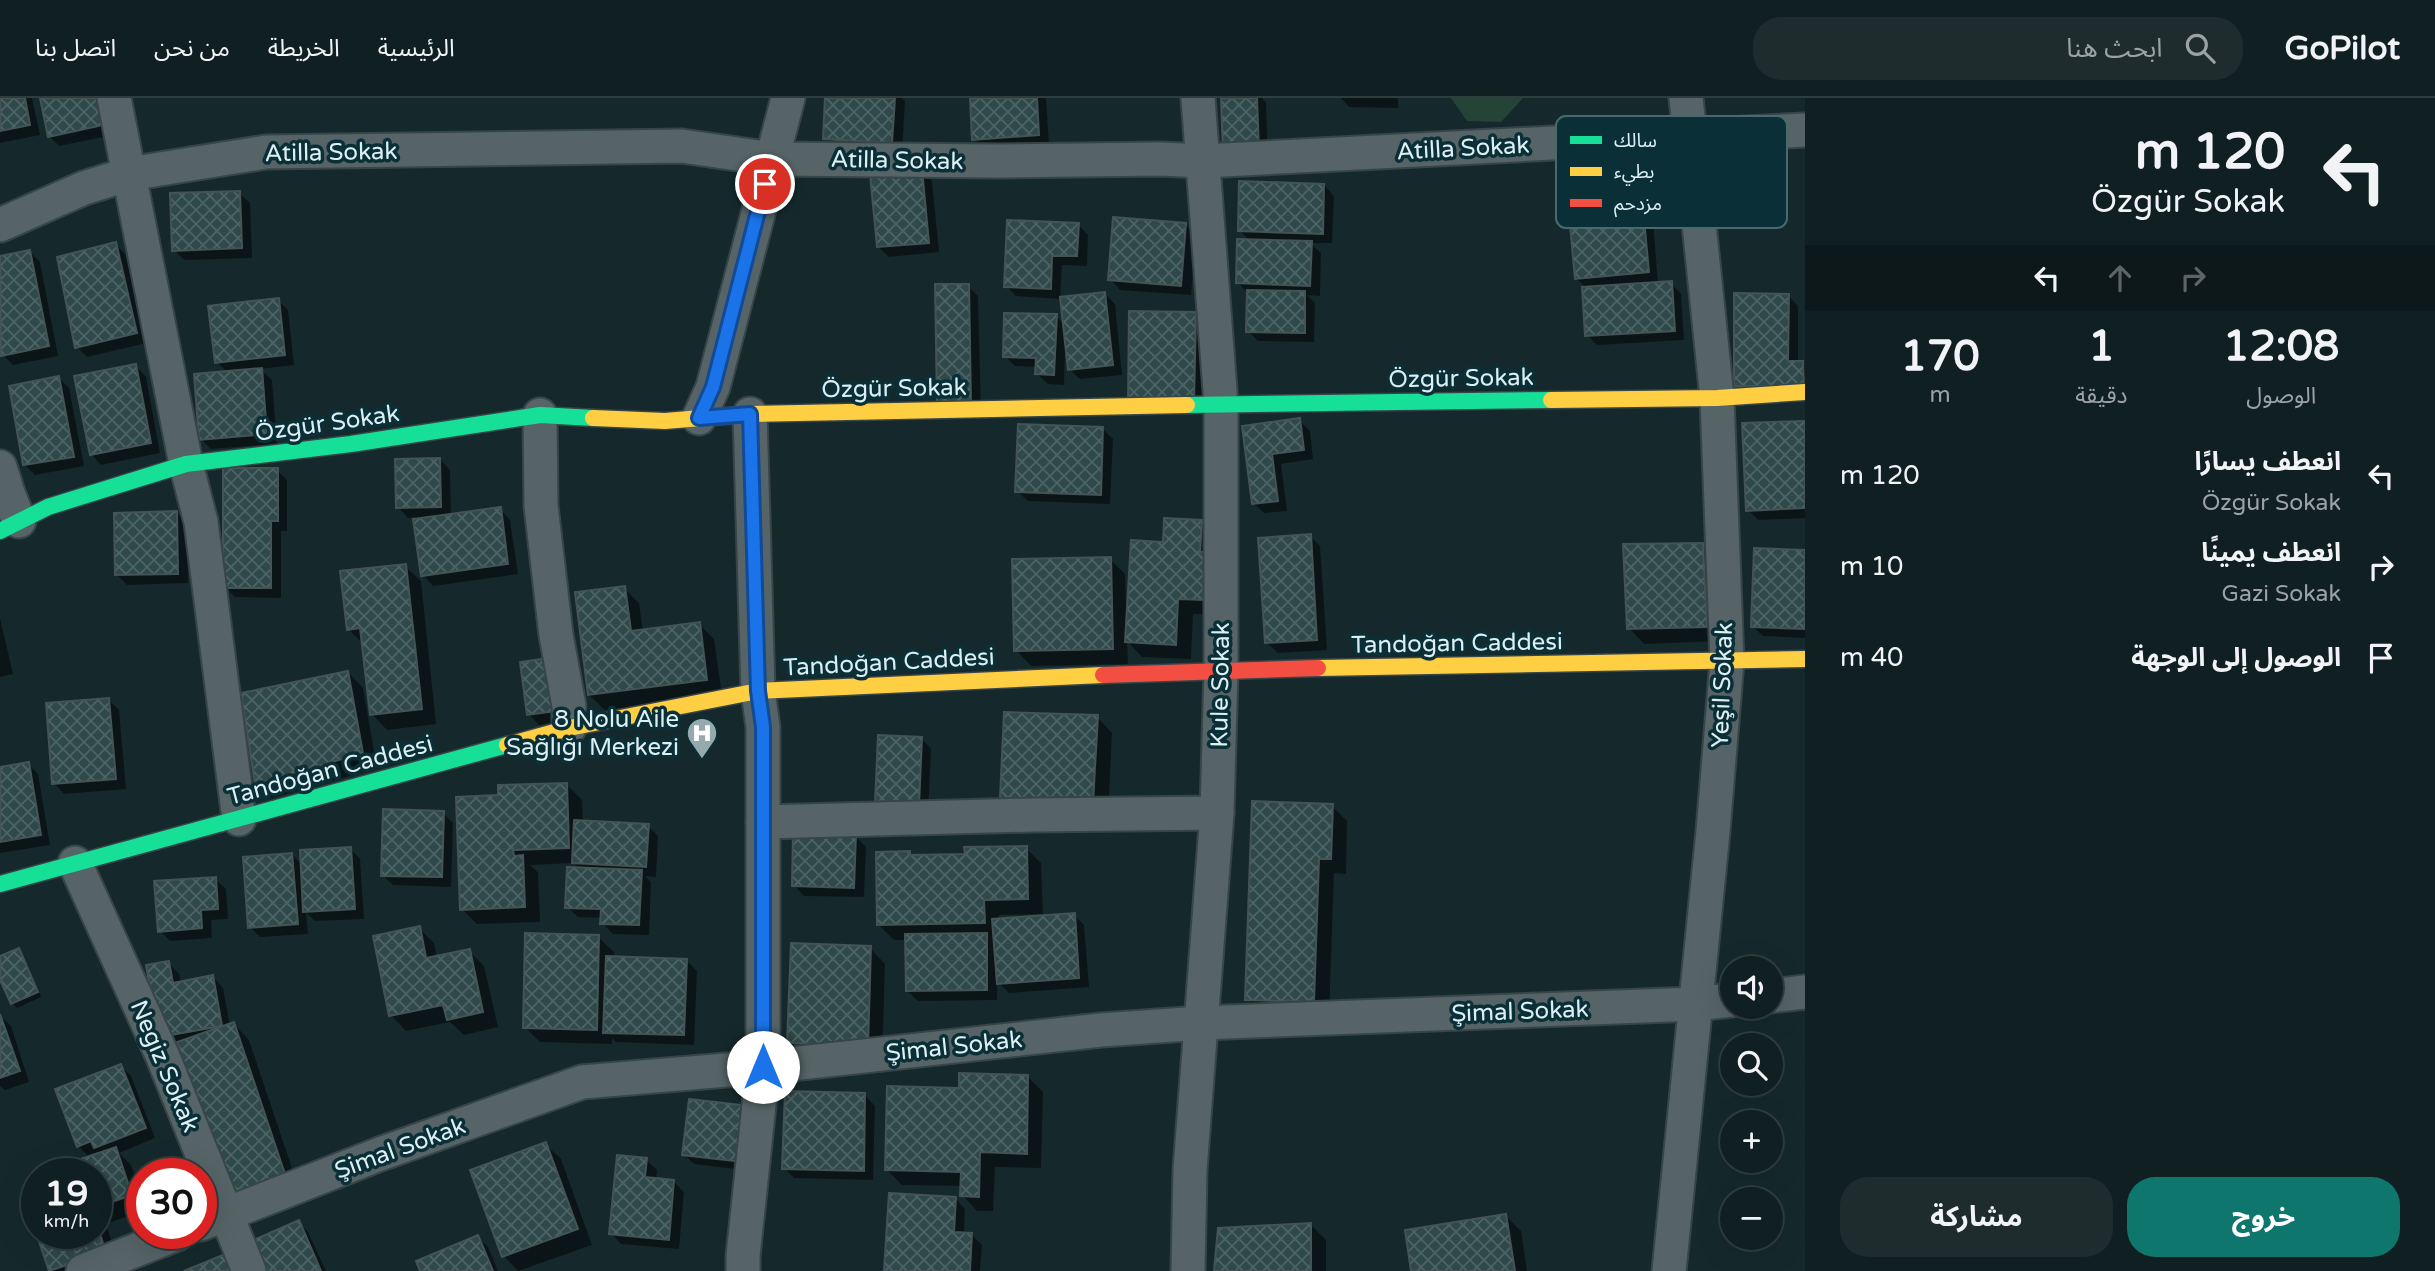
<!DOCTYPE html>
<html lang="ar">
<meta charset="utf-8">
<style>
:root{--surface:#101f21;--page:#1e2c2e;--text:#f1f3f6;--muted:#9ca2a5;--line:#303d3f;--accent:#0f766e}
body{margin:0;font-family:"Varela Round","Noto Sans Arabic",sans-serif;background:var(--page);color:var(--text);direction:rtl;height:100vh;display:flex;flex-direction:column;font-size:26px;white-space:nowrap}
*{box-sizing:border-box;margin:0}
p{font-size:23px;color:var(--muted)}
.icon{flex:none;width:38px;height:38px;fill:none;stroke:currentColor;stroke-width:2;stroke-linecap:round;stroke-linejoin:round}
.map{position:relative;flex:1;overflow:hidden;direction:ltr}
.side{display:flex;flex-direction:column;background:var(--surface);width:630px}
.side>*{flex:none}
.banner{background:#101f21;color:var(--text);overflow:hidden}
.buttons{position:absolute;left:1720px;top:858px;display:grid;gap:14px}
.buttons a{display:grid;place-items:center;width:63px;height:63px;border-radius:50%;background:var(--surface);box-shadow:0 7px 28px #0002,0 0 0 2px var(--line);font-size:35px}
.speed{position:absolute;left:21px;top:1060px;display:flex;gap:14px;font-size:35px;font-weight:700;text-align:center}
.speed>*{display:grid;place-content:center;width:91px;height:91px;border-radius:50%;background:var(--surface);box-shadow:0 7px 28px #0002,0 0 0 2px var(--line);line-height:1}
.speed small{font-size:18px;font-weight:400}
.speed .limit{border:10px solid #d22;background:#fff;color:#111}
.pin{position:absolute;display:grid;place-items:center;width:60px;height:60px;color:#fff;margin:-30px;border:4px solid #fff;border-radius:50%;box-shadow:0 2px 7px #0007}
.me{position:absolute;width:77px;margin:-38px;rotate:0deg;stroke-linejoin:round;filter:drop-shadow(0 0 5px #0008)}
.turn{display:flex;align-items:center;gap:24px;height:147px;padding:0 35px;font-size:32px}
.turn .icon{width:91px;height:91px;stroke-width:2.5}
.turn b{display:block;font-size:49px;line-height:60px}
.lanes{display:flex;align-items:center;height:66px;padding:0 35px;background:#0003;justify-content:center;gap:35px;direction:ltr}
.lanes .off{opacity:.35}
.eta{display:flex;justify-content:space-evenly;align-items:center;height:119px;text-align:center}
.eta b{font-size:42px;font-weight:700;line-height:49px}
.button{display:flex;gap:14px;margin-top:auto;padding:14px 35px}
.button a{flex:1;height:80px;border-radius:28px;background:var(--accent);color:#fff;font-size:28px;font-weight:700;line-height:80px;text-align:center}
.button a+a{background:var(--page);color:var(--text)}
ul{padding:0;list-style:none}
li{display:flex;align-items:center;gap:21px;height:91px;padding:0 35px}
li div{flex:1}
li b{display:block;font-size:26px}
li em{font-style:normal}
header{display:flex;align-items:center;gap:42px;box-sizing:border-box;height:98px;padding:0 35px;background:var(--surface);border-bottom:2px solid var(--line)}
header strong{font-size:33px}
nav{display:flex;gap:38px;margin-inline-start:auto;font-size:24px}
.search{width:490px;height:63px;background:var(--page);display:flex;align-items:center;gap:18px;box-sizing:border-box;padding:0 24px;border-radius:28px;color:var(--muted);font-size:26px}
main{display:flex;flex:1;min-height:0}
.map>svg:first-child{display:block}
.green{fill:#254337}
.shadow{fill:#0007}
.building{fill:url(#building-cross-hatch);stroke:#445454;stroke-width:2}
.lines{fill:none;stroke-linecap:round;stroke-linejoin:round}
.street-casing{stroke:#374549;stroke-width:37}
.fast-casing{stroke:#374549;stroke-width:19}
.slow-casing{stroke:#374549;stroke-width:19}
.jam-casing{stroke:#374549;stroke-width:19}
.street{stroke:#566467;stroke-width:33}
.fast{stroke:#16e098;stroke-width:16}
.slow{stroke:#ffcf43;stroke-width:16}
.jam{stroke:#f24e42;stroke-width:16}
.route-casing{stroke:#114b97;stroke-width:18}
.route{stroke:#1a73e8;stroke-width:12}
.labels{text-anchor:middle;stroke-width:7;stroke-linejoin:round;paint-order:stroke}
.street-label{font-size:24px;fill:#dceff4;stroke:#0b2f36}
.poi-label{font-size:24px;fill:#dceff4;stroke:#0b2f36;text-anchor:end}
.key{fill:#0b2f36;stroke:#4a696f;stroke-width:2}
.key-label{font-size:19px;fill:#dceff4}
</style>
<header>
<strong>GoPilot</strong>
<div class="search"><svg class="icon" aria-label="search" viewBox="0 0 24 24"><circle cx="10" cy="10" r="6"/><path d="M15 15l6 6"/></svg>ابحث هنا</div>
<nav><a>الرئيسية</a><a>الخريطة</a><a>من نحن</a><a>اتصل بنا</a></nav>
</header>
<main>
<section class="side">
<div class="banner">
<div class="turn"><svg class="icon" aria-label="left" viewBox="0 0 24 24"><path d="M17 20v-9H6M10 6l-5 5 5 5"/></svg><div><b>120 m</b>Özgür Sokak</div></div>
<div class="lanes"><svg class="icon" aria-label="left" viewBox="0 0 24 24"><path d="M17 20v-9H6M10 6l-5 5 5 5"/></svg><svg class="icon off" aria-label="ahead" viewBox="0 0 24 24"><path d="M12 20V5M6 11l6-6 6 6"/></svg><svg class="icon off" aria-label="right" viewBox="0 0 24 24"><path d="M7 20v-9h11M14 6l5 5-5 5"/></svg></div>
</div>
<div class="eta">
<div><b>12:08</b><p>الوصول</p></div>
<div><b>1</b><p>دقيقة</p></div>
<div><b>170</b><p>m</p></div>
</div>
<ul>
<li><svg class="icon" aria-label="left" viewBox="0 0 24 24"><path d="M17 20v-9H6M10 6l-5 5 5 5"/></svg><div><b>انعطف يسارًا</b><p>Özgür Sokak</p></div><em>120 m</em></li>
<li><svg class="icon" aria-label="right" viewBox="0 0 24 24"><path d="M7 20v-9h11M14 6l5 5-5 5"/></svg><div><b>انعطف يمينًا</b><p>Gazi Sokak</p></div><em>10 m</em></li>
<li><svg class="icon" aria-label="arrive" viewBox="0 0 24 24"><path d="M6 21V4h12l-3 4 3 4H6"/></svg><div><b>الوصول إلى الوجهة</b></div><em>40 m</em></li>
</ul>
<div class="button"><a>خروج</a><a>مشاركة</a></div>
</section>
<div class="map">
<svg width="1805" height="1173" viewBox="0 0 1805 1173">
<defs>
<pattern id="building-cross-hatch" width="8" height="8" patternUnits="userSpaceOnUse" patternTransform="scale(1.75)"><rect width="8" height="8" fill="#2f484a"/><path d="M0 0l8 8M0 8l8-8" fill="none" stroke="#4d6365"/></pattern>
</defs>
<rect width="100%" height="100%" fill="#15292c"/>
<path class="green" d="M1451 0H1523L1501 24 1467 23Z"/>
<g class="shadow">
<path d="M0 0H32L40 37 0 45Z"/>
<path d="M41 0H105L113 37 59 48 49 38Z"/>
<path d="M827 0H902L905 3 902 54 835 50 825 40Z"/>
<path d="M971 0H1046L1049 47 984 51 974 41Z"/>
<path d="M1222 0H1262L1266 5 1268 63Z"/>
<path d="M1341 0H1398V10L1349 9Z"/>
<path d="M921 73 932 83 939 154 889 159 878 149Z"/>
<path d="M1324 87 1334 98 1332 145H1310L1321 155 1320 198 1307 197 1315 205 1314 244 1258 243 1248 233V195L1238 185 1250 143 1239 132Z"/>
<path d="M239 95 250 105 252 160 184 162 174 152Z"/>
<path d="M1643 112 1653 122 1658 186 1671 185 1681 196 1684 242 1597 247 1587 237V191L1576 180Z"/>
<path d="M1078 126 1088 137 1087 168 1062 167 1060 201 1016 198 1006 188Z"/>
<path d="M1186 127 1196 137 1191 197 1120 192 1110 181Z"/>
<path d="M115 146 125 156 147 245 87 259 77 249Z"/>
<path d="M30 154 40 164 58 258 13 267 3 257 0 243V160Z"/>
<path d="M968 188 978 198 981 316 949 317Z"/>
<path d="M1105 196 1115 206 1122 277 1080 281 1069 271 1067 252H1065L1064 287 1048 286 1037 276V269L1015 268 1005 258 1056 218 1065 227Z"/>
<path d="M1788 197 1798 208V265L1805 267V298L1746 297Z"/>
<path d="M278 202 288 212 294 267 260 271 272 282 277 346 211 351 201 341 228 275 217 264Z"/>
<path d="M1195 216 1205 226 1204 315 1140 313Z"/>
<path d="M136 268 146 279 160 355 101 367 91 356Z"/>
<path d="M59 280 69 290 84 368 35 377 25 367Z"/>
<path d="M1299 322 1310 333 1313 361 1281 366 1287 413 1264 415 1253 405 1244 329Z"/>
<path d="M1805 324V420L1758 422 1748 412Z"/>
<path d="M1102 330 1113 341 1110 406 1028 403 1017 393Z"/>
<path d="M440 361 450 372 451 418 500 411 510 422 518 476 433 488 423 477 415 419 408 420 398 409Z"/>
<path d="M277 372 287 382V433H281V500L235 499 225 489Z"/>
<path d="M177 415 187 425 188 485 127 487 117 477Z"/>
<path d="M1201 424 1216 439 1218 517 1193 516 1191 561 1142 559 1127 543 1128 566 1031 568 1016 552 1110 461 1125 476 1126 507 1129 508 1165 446Z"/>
<path d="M1310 438 1320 448 1327 552 1278 555 1267 545Z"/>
<path d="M1702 447 1717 462 1721 543 1644 546 1629 530Z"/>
<path d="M1805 454V540L1763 538 1752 528Z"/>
<path d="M405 468 421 483 436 626 387 632 372 616 364 547 348 531Z"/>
<path d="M624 490 639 505 643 533 699 526 714 541 722 597 605 612 589 597Z"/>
<path d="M0 520 13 576 0 579Z"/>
<path d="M522 566 566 622 539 627 529 616Z"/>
<path d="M348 574 363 590 377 670 272 700 257 685Z"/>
<path d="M109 602 119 612 126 691 64 696 54 685Z"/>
<path d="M1097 619 1112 635 1108 719 1017 715 1002 699Z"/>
<path d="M921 640 931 651 928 718 887 716Z"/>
<path d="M28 666 38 676 50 747 0 755V671Z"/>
<path d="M567 687 582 702 583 724 648 728 658 738 656 779 645 778 651 784 649 837 613 836 602 825V820L578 819 567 809 580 771 574 765 530 767 538 774 540 824 477 826 462 811 500 699Z"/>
<path d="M1332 708 1347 723 1346 776 1334 775 1329 919 1262 916 1247 901Z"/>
<path d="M443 715 453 725 451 789 393 787 382 777Z"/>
<path d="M855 738 866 749 864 799 804 798 794 787Z"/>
<path d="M350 750 360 761 364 821 315 823 306 814 308 836 260 839 250 829 292 756 302 767Z"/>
<path d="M1026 750 1041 765 1043 816 999 817V823L1074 817 1084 827 1089 889 1009 895 997 883V902L918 903 907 893V842H894L879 827 910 755 913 758 966 757Z"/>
<path d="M215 781 226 791 228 821 211 822 212 840 170 843 160 833Z"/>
<path d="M419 830 434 845 437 860 469 853 484 868 498 929 464 937 450 924 406 933 391 917Z"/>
<path d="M598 839 614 854V860L686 862 697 873 694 947 616 944 612 940V946L540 944 525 929Z"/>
<path d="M870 850 885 866 882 962 805 959 789 944Z"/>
<path d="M18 852 23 857 41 899 17 910 12 905 0 878V860Z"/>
<path d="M169 865 179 876 181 885 213 879 223 890 230 928 234 926 249 942 302 1100 180 947 171 948Z"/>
<path d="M0 918 11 928 29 984 5 992 0 988Z"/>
<path d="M121 968 131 978 155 1040 119 1055 131 1067 142 1099V1113L106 1126 120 1170 110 1173H51L38 1136H96V1076H78L74 1065 90 1060 78 1048Z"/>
<path d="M1028 979 1043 994 1041 1070 995 1069 993 1113H977L962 1097V1088L902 1087 887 1072 960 992Z"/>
<path d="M865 997 875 1008 873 1082 794 1080 784 1070Z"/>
<path d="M690 1003 753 1073 694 1066 683 1056Z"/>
<path d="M545 1046 561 1061 592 1147 518 1173 504 1158 473 1073Z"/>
<path d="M646 1062 657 1072 656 1082 673 1083 684 1094 679 1151 621 1146 611 1135Z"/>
<path d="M955 1100 965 1111 964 1136 972 1137 982 1147 980 1173H887Z"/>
<path d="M1506 1118 1521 1133 1527 1173H1413Z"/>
<path d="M298 1124 308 1134 326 1173H261Z"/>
<path d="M1310 1126 1326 1142V1173H1216Z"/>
<path d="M478 1139 488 1149 498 1173H422Z"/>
</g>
<g class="building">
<path d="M0 0H25L30 27 0 33Z"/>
<path d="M40 0H98L103 27 48 39Z"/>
<path d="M825 0H895L892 45 823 41Z"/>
<path d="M970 0H1037L1039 37 972 42Z"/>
<path d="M1221 0H1257L1259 53 1223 54Z"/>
<path d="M922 71 929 145 877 149 870 76Z"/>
<path d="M1239 83 1324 86 1323 136 1238 133Z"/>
<path d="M240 93 242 150 172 153 170 95Z"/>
<path d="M1643 110 1649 174 1575 181 1569 116Z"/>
<path d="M1113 119 1186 125 1181 188 1108 182Z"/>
<path d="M1007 122 1079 125 1077 158H1052L1051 191 1004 189Z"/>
<path d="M1237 141 1312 143 1310 188 1236 185Z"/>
<path d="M116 144 137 235 75 250 57 159Z"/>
<path d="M30 152 49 248 1 258 0 158Z"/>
<path d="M1672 183 1675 233 1585 238 1582 189Z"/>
<path d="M935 186H969L971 307H937Z"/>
<path d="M1247 192 1305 193V235L1246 234Z"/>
<path d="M1105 194 1113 267 1068 272 1060 199Z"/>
<path d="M1734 195 1789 196 1788 263H1803L1804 288H1734Z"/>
<path d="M279 200 285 257 215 265 208 208Z"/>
<path d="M1129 213 1196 214 1194 305 1128 304Z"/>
<path d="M1004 215 1057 216 1054 277 1035 276 1036 260 1003 259Z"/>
<path d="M136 266 151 345 90 357 74 278Z"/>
<path d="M262 270 267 336 199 342 194 276Z"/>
<path d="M59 278 74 359 23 367 9 288Z"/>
<path d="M1300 320 1304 352 1272 356 1278 403 1252 406 1242 328Z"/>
<path d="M1805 323V410L1746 413 1742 325Z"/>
<path d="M1018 326 1103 329 1101 397 1015 394Z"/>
<path d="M440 360 441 409 396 410 395 361Z"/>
<path d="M223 370H278V423H271V490H223Z"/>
<path d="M501 409 508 466 421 478 413 421Z"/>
<path d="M177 413 178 476 115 477 114 415Z"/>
<path d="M1164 420 1202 422 1200 454H1206L1204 502 1178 501 1176 547 1125 544 1131 442 1163 444Z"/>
<path d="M1311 436 1317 542 1265 545 1258 440Z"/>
<path d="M1703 445 1707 529 1627 531 1623 446Z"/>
<path d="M1754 450 1805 452V531L1751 529Z"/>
<path d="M1111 459 1113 551 1014 553 1012 461Z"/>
<path d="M406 466 422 611 370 617 360 530 347 532 340 473Z"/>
<path d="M625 488 631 533 700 524 707 582 588 597 575 494Z"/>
<path d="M549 560 557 613 527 617 520 564Z"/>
<path d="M348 573 363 655 255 686 241 595Z"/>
<path d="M109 600 116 681 52 686 46 605Z"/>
<path d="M1004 614 1098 617 1093 705 1000 700Z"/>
<path d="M878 637 922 639 919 708 875 706Z"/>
<path d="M29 664 41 737 0 744V669Z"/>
<path d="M567 685 569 750 513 752 514 758 523 757 525 809 460 812 456 699 498 697V687Z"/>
<path d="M1252 703 1333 706 1331 761H1319L1314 904 1245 902Z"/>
<path d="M383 711 444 713 442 779 381 778Z"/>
<path d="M574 722 649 726 646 769 572 765Z"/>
<path d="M793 735 856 736 854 790 792 788Z"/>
<path d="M1027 748 1028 801 984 802 985 825 877 827 876 754 910 753V757L965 756 964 749Z"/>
<path d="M351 749 355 811 303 814 300 752Z"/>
<path d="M292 755 298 826 248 830 243 759Z"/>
<path d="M567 769 642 772 639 827 600 826 601 811 565 810Z"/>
<path d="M216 779 218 811 201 812 202 830 158 834 154 783Z"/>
<path d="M1075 815 1079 880 997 886 992 821Z"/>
<path d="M420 828 426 860 470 851 483 914 447 922 443 907 389 918 373 838Z"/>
<path d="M525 835 599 837 597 932 523 930Z"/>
<path d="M987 835V892L906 893 905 836Z"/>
<path d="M791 845 871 848 868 948 787 945Z"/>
<path d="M19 850 38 894 11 906 0 882V858Z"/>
<path d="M606 858 687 861 684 937 603 935Z"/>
<path d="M169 863 173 885 213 877 222 928 159 939 146 867Z"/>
<path d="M0 916 20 973 0 980Z"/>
<path d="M234 924 288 1085 231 1104 177 944Z"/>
<path d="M121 966 146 1030 94 1050 91 1043 77 1049 55 991Z"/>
<path d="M959 975 1028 977 1027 1056 980 1054 979 1099 960 1098 961 1074 885 1072 887 988 959 990Z"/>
<path d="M785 993 865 995 864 1073 782 1071Z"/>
<path d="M689 1001 749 1008 743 1064 682 1057Z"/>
<path d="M546 1044 578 1131 502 1159 470 1072Z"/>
<path d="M116 1049 132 1097 96 1109V1076H76L72 1064Z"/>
<path d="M617 1057 647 1060 645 1079 674 1082 669 1142 609 1136Z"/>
<path d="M37 1091V1136H96V1124L106 1154 49 1173 23 1096Z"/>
<path d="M889 1095 956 1099 954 1134 972 1135 970 1173H884Z"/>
<path d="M1506 1116 1515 1173H1411L1405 1132Z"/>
<path d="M299 1122 321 1173H260L247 1145Z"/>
<path d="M1311 1125V1173H1214L1218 1130Z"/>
<path d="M478 1137 493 1173H420L416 1163Z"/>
<path d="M230 1154 238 1173H184Z"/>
</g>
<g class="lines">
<g class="street-casing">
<g id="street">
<path d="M114 0 186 366 201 424 239 721"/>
<path d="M0 127 84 90 129 76 266 54 682 48 772 61 999 63 1161 61 1204 63 1805 32"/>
<path d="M540 317 541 408 556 537 569 608V630"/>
<path d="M699 320 713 289 788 0"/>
<path d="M0 369 8 395 19 423"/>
<path d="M763 724 1032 717 1217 715"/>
<path d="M75 765 163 959 249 1173"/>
<path d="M1771 898 1805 894"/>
<path d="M201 1126 380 1056 582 984 763 969 1101 932 1201 925 1695 906 1732 902"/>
<path d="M83 1173 177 1136"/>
<path d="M743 1173V1158L763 969V629L758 593 750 316"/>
<path d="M1188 1173 1190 1072 1217 715 1221 572V306L1198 0"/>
<path d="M1669 1173 1713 733 1727 563 1717 300 1686 0"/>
</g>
</g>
<g class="fast-casing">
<g id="fast">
<path d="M1187 307 1551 302"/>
<path d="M0 433 48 409 186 366 351 346 540 317 593 320"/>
<path d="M0 786 507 647"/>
</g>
</g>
<g class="slow-casing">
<g id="slow">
<path d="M1551 302 1717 300 1805 294"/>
<path d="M593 320 665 323 750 316 1187 307"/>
<path d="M1318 570 1805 561"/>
<path d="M507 647 569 630 758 593 1103 577"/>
</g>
</g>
<g class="jam-casing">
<path id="jam" d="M1103 577 1318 570"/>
</g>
<use href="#street" class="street"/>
<use href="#fast" class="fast"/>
<use href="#slow" class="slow"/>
<use href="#jam" class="jam"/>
</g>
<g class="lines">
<g class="route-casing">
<path id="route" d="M763 969V629L758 593 750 316 699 320 713 289 765 86"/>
</g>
<use href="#route" class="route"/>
</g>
<defs>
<g id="hospital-pin" transform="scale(1.575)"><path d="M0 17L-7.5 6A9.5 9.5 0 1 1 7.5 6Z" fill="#96aaae" stroke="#0b2f36"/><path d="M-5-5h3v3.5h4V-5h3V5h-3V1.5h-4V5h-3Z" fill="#fff"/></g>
</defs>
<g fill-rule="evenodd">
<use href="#hospital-pin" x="702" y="635"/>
</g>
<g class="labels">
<g class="street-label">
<text transform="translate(1463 50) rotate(-3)" y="8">Atilla Sokak</text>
<text transform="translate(331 54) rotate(-1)" y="8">Atilla Sokak</text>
<text transform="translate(897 62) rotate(1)" y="8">Atilla Sokak</text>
<text transform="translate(1461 280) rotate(-1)" y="8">Özgür Sokak</text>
<text transform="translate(894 290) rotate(-1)" y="8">Özgür Sokak</text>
<text transform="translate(327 325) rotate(-8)" y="8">Özgür Sokak</text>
<text transform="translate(1457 545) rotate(-1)" y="8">Tandoğan Caddesi</text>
<text transform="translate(889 564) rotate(-3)" y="8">Tandoğan Caddesi</text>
<text transform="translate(1220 587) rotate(-89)" y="8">Kule Sokak</text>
<text transform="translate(1722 587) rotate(-88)" y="8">Yeşil Sokak</text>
<text transform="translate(330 672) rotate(-15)" y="8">Tandoğan Caddesi</text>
<text transform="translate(1520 913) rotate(-2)" y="8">Şimal Sokak</text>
<text transform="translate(954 948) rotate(-6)" y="8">Şimal Sokak</text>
<text transform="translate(165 968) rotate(67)" y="8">Negiz Sokak</text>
<text transform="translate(400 1050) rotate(-20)" y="8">Şimal Sokak</text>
</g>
<g class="poi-label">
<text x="679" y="629">8 Nolu Aile<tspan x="679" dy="28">Sağlığı Merkezi</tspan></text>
</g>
</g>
<rect x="1556" y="18" width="231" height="112" rx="10" class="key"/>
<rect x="1570" y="38" width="32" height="8" fill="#16e098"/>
<rect x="1570" y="69" width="32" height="9" fill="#ffcf43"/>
<rect x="1570" y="101" width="32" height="8" fill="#f24e42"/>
<g class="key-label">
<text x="1614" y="49">سالك</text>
<text x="1614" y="80">بطيء</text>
<text x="1614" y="112">مزدحم</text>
</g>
</svg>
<div class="buttons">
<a><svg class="icon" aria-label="sound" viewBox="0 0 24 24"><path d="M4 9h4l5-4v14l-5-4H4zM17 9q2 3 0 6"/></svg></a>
<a><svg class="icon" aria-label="search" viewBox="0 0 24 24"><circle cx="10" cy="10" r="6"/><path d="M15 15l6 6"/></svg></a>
<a>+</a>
<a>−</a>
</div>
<div class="speed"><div>19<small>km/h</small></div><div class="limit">30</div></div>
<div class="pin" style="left:765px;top:86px;background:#d93025"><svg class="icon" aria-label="arrive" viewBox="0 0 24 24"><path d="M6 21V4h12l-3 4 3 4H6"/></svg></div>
<svg class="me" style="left:763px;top:969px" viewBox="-20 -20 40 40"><circle r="19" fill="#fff"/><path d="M0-13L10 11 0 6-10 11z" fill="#1a73e8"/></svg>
</div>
</main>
